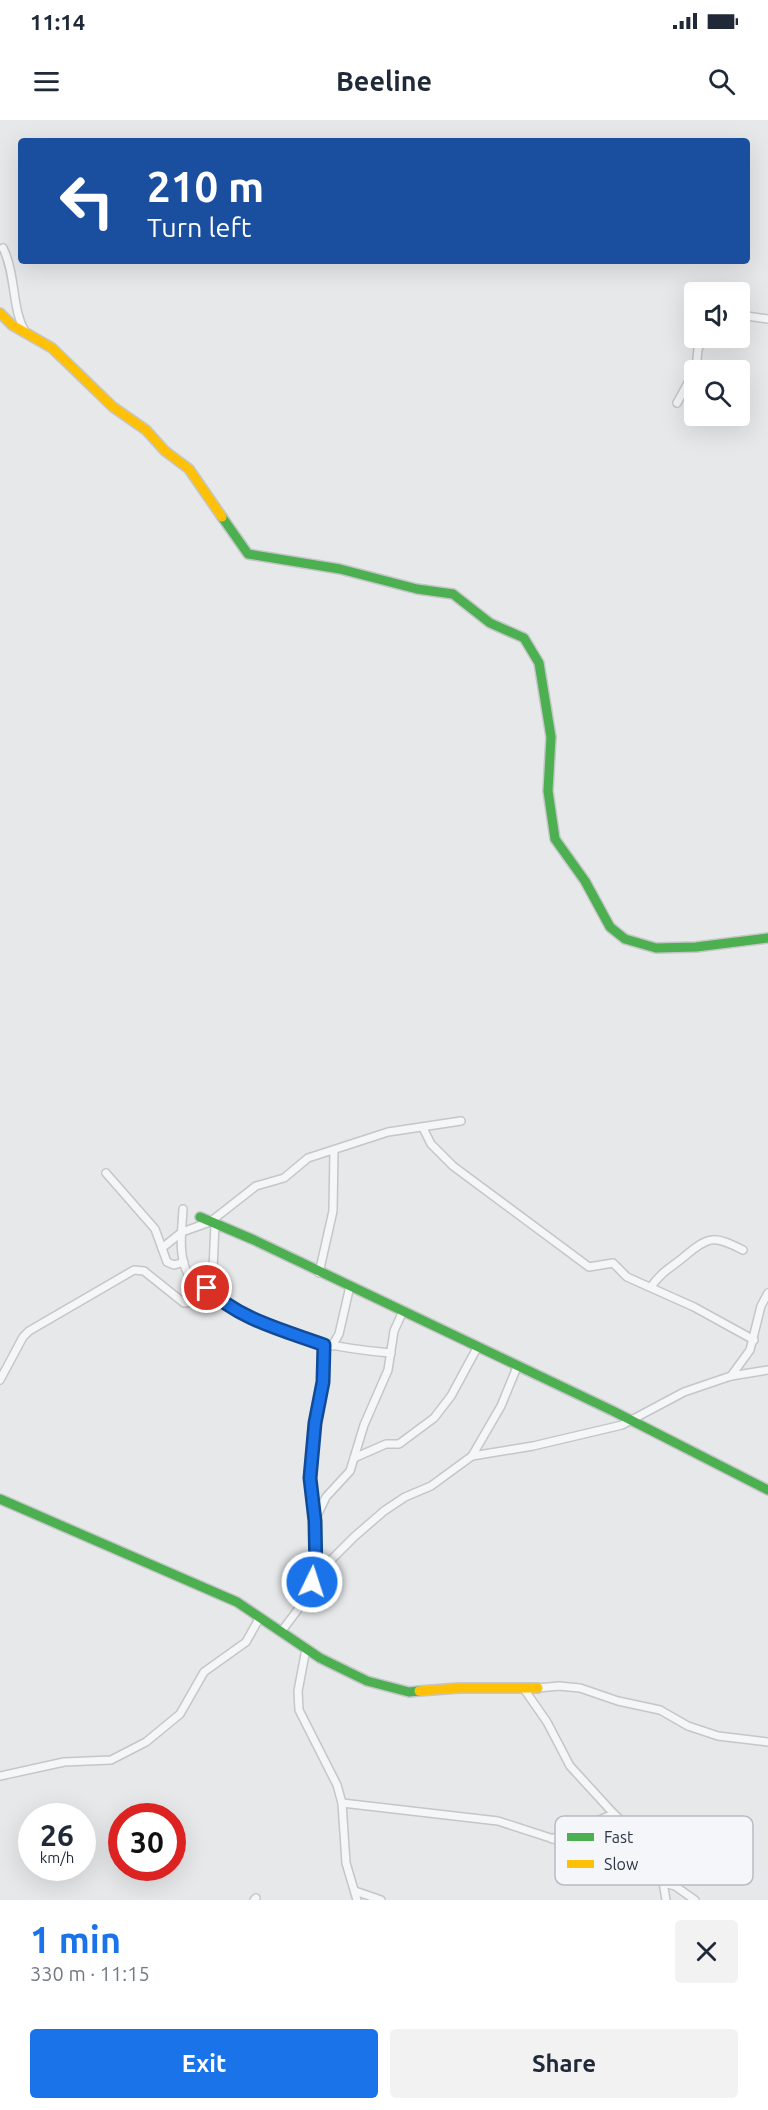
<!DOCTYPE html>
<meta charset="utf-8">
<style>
:root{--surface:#fff;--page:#f2f2f3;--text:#1f2937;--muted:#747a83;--accent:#1a73e8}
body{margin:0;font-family:Ubuntu,sans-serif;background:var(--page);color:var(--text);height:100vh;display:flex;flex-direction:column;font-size:22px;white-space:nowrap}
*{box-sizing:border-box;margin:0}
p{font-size:20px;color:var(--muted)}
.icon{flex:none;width:33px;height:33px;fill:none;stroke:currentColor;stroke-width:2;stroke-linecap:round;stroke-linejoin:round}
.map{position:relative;height:1780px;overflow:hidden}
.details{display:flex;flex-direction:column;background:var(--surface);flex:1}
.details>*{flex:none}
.banner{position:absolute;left:18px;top:18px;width:732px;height:126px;border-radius:6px;box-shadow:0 6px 24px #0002;background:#1a4fa0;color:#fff;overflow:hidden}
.tools{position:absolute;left:684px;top:162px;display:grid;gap:12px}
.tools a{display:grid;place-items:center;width:66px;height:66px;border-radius:6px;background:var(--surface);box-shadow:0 6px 24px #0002;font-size:30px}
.speed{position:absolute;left:18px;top:1683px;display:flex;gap:12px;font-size:30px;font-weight:700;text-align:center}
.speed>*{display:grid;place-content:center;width:78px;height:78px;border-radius:50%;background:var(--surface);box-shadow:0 6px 24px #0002;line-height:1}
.speed small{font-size:15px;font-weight:400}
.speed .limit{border:9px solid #d22;background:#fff;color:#111}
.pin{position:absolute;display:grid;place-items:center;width:51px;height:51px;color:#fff;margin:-26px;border:3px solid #fff;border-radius:50%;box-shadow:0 2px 6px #0007}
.me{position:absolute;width:66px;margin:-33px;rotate:4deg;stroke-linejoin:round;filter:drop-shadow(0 0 4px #0008)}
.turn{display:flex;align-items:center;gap:21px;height:126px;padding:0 30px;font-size:27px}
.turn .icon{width:78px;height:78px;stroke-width:2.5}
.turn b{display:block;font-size:42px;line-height:51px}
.round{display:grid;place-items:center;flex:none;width:63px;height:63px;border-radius:6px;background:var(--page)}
.head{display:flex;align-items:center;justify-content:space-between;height:102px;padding:0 30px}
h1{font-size:36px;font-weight:700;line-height:45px;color:var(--accent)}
.cta{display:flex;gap:12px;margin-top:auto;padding:12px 30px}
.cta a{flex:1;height:69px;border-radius:6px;background:var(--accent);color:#fff;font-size:24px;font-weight:700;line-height:69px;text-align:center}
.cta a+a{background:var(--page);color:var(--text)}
.status{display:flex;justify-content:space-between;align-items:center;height:42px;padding:0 30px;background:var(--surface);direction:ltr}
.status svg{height:16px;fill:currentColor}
header{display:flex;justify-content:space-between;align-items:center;height:78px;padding:0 30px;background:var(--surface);font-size:27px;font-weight:700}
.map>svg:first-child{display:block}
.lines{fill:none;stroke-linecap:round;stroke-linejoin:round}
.street-casing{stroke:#c4c6c8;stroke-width:10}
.fast-casing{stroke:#c4c6c8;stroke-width:12}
.slow-casing{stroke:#c4c6c8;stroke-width:12}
.street{stroke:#f5f6f7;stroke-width:7}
.fast{stroke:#4caf50;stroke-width:9}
.slow{stroke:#ffc107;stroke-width:9}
.route-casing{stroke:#114b97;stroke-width:15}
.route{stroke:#1a73e8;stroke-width:10}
.key{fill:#f4f6f9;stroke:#b8bcc3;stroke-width:1.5}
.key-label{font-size:16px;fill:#2b3445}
</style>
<div class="status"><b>11:14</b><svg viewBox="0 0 49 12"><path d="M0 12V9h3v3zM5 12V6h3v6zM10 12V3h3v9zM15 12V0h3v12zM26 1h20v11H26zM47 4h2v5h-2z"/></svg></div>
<header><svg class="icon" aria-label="menu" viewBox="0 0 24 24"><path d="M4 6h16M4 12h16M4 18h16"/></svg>Beeline<svg class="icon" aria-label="search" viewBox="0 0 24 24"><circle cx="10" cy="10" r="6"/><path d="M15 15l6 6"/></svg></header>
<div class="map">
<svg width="768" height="1780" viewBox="0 0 768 1780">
<rect width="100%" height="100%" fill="#e6e8ea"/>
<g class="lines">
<g class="street-casing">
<g id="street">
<path d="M3 128C16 154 12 191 25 211"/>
<path d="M740 195 768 199"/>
<path d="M696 250 698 229 704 218"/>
<path d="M677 283 694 252"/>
<path d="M423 1008 431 1024 453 1046 589 1147 613 1143 627 1157 694 1187 754 1220"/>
<path d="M106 1053 155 1109 167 1142 174 1145 184 1142"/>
<path d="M183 1089C182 1109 178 1134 187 1152 192 1161 201 1164 208 1170 256 1213 329 1228 391 1233"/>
<path d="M162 1128 182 1112 210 1102 256 1066 284 1058 308 1038 388 1012 461 1001"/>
<path d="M319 1153 333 1091 334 1030"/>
<path d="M651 1167C661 1152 672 1147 685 1136 710 1115 714 1116 743 1130"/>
<path d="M212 1173 215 1104"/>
<path d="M332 1226 339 1214 350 1166"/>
<path d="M731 1256 750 1230 761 1186 768 1173"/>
<path d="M0 1260 23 1217 29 1211 134 1150 144 1151 184 1183 203 1181 207 1168"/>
<path d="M472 1336 501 1286 517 1247"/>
<path d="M354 1338 386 1324H399L434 1298 451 1276 477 1228"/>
<path d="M315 1400 326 1377 350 1351 364 1305 388 1250 394 1211 403 1191"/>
<path d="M317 1454 315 1400 310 1358 315 1303 323 1262 324 1225"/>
<path d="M281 1512 299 1488 317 1454 354 1417 384 1391 405 1377 431 1366 472 1336 533 1326 622 1305 684 1272 731 1256 768 1250"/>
<path d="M306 1529 298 1571 299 1590 337 1665 342 1683 346 1743 357 1780"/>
<path d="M538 1568 559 1566 580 1568 618 1581 660 1590 688 1606 718 1616 768 1622"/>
<path d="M524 1569 547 1602 570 1646 614 1694 650 1727 661 1750 666 1780"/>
<path d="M0 1656 64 1642 111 1640 146 1622 180 1594 204 1552 246 1522 260 1497"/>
<path d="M342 1683 498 1701 566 1723 587 1736 638 1754 663 1756"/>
<path d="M552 1719 614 1694"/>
<path d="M664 1763 675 1766 695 1780"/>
<path d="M355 1771 381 1780"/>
<path d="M254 1780 256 1778"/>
</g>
</g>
<g class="fast-casing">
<g id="fast">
<path d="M222 397 248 434 340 449 417 469 453 474 490 503 524 518 539 543 551 617 548 671 555 719 585 761 610 807 625 819 656 828 696 827 768 818"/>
<path d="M200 1097 254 1120 613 1291 768 1370"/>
<path d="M0 1379 237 1482 320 1538 367 1561 409 1572 419 1571"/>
</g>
</g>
<g class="slow-casing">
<g id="slow">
<path d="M0 193 12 205 52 228 113 287 146 310 165 331 189 349 222 397"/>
<path d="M419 1571 459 1568H538"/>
</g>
</g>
<use href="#street" class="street"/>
<use href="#fast" class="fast"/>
<use href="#slow" class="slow"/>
</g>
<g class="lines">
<g class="route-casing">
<path id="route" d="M207 1168C238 1199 283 1210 324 1225L323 1262 315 1303 310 1358 315 1401 316 1454 312 1462"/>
</g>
<use href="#route" class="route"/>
</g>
<rect x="555" y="1696" width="198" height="69" rx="9" class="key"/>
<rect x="567" y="1713" width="27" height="8" fill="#4caf50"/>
<rect x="567" y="1740" width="27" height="8" fill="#ffc107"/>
<g class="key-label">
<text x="604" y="1723">Fast</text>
<text x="604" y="1750">Slow</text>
</g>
</svg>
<div class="tools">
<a><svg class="icon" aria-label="sound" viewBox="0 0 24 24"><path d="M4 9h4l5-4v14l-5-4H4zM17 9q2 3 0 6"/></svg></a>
<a><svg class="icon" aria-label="search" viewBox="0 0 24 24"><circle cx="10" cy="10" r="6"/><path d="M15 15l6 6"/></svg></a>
</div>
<div class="speed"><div>26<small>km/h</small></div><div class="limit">30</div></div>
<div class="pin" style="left:207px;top:1168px;background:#d93025"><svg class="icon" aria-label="arrive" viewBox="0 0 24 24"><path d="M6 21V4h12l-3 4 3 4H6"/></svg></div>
<svg class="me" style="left:312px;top:1462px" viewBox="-20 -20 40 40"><circle r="17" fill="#1a73e8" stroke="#fff" stroke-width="3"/><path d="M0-11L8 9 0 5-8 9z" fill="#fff"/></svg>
<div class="banner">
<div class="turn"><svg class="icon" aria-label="left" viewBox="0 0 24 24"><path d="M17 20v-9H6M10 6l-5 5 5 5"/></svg><div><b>210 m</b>Turn left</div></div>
</div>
</div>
<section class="details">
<div class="head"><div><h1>1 min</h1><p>330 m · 11:15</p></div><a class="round"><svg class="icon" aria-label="close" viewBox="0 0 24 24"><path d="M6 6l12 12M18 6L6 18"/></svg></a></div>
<div class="cta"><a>Exit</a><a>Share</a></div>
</section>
